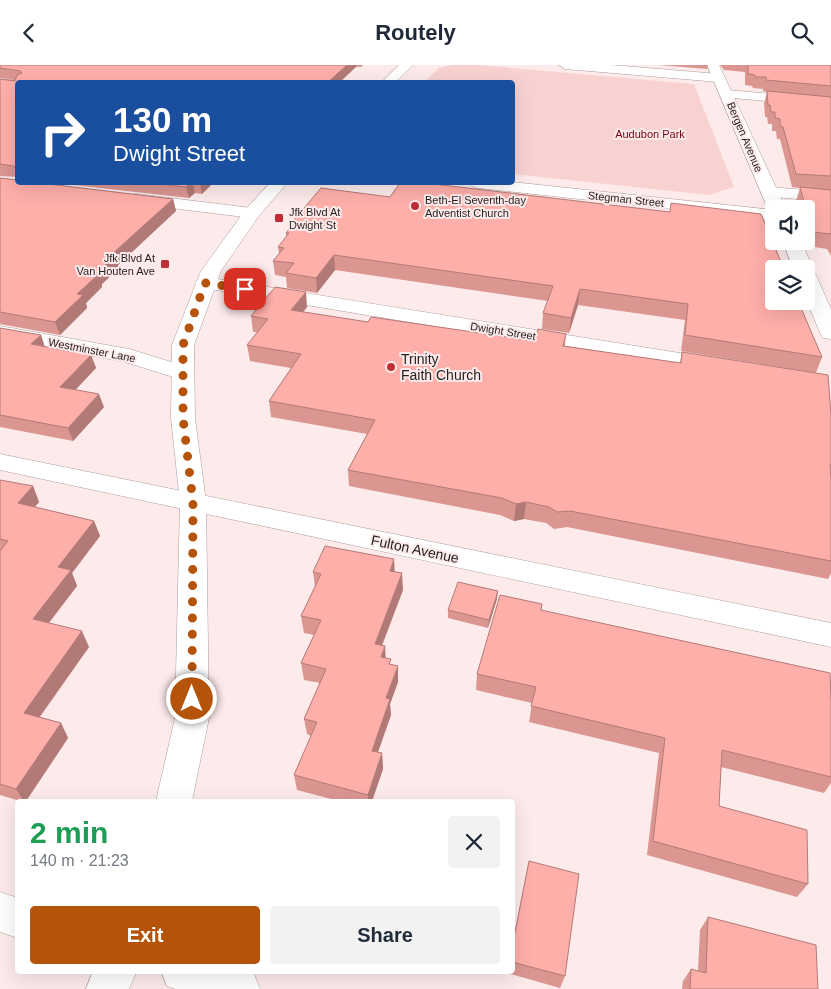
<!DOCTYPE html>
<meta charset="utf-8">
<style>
:root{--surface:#fff;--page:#f2f2f3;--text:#1f2937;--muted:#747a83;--accent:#b45309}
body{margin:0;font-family:Arial,sans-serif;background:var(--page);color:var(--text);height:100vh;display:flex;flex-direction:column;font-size:19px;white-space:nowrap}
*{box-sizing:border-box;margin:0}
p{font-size:16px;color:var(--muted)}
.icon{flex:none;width:28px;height:28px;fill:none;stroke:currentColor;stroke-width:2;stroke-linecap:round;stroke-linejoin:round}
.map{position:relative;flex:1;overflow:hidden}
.sheet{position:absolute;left:15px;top:734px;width:500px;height:175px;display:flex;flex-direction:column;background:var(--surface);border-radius:5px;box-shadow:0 5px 20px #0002}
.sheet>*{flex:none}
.banner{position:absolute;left:15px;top:15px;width:500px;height:105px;border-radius:5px;box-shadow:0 5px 20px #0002;background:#1a4fa0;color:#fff;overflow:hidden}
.tools{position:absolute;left:765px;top:135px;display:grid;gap:10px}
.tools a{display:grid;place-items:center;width:50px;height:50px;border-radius:5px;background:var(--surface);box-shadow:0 5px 20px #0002;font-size:25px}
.pin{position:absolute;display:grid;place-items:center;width:42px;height:42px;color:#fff;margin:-21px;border-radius:10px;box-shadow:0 2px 8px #0006}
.me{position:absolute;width:55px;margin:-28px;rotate:0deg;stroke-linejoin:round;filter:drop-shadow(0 0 4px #0008)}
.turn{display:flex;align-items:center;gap:18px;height:105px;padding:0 15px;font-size:22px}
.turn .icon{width:65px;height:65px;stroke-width:2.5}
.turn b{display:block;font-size:35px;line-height:42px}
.round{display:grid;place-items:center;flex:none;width:52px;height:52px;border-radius:5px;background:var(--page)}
.summary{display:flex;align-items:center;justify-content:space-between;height:85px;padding:0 15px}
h1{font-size:30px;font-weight:600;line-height:38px;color:#1e9e55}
.primary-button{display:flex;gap:10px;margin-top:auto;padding:10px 15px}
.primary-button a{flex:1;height:58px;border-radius:5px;background:var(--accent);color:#fff;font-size:20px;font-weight:600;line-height:58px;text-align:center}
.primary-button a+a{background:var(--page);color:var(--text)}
header{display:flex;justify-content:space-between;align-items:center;height:65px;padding:0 15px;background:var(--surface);font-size:22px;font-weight:600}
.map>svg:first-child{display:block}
.green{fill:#f7d2d0}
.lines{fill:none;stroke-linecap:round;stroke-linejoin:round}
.minor-casing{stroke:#ac9d9b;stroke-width:1}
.tertiary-casing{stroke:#ac9d9b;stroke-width:1}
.primary-casing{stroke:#ac9d9b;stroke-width:1}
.minor{fill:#fff;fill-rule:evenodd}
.tertiary{fill:#fff;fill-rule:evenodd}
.primary{fill:#fff;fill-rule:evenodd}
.wall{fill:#db9692}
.shaded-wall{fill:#b27a77}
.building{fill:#ffafaa;stroke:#b27a77}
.route{stroke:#b45309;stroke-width:9;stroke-dasharray:0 16.2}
.poi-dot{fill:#be2e37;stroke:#fcebea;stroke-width:2}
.labels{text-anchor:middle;stroke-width:4;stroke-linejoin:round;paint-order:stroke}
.far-park-label{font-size:11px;fill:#790014;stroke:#fcebea}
.far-street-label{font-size:11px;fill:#241e1e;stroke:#fcebea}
.far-poi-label{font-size:11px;fill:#241e1e;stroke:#fcebea;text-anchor:start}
.poi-label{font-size:14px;fill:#241e1e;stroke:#fcebea;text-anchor:start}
.street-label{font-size:14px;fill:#241e1e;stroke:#fcebea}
</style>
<header><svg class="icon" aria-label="back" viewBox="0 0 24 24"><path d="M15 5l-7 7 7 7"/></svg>Routely<svg class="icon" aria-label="search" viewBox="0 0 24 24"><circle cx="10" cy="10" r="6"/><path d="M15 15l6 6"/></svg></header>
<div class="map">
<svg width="831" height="924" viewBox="0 0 831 924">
<rect width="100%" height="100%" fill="#fcebea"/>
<path class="green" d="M452 0H478L694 19 734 122 709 130 513 109 512 18 424 17 439 3Z"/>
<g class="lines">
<g class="minor-casing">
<g id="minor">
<path d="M559 0H611L719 9 726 13 719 17 565 4Z"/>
<path d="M727 25 831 34V42L722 32 720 29 722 26Z"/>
<path d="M512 117 774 145V155L478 123 472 121 470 118Z"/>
<path d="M769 122 831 127V137L763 131 761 127 763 123Z"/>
<path d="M137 129 252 143 258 144 261 148 258 152 252 153 131 138 129 134 131 130Z"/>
<path d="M205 212 717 294 725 296 728 301 725 306 717 308 198 222 195 218 198 214Z"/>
<path d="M0 261 129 284 191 303 194 308 191 313 183 315 125 297 0 273Z"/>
</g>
</g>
<g class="tertiary-casing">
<g id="tertiary">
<path d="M707 0H719L786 144H774V148L768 144Z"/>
<path d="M783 176H801L813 204 812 206 816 210 831 244V274L823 273 820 268 806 234V204H793Z"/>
<path d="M0 389 831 558V582L0 405Z"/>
<path d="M0 827 18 833V873L0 867Z"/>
<path d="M161 906H247L254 909 260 924H175L167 921Z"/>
</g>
</g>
<g class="primary-casing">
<g id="primary">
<path d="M399 0H413L395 18H381Z"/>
<path d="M270 118H287L258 152 221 206 194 280 195 353 206 437 209 653 192 736H156L175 653 180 437 171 353 172 280 201 206 246 144Z"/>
<path d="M93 906H137L129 924H86Z"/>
</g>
</g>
<use href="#minor" class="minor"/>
<use href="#tertiary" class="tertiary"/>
<use href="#primary" class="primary"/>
</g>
<g class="wall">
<path d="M0 0H363L361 2H356L18 18V112L0 111V14L15 15 0 13Z"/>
<path d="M659 0H708L707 4Z"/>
<path d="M720 0H831V191L827 184 808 181 806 176V144H798L796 136 800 123 792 122 780 74H777L776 66H772V59H768L767 52H765L764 38 767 27 763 26V24L753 23 752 21 745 20V7L724 5Z"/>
<path d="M0 113 173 134 176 146 118 200 119 203 102 219V222L86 238 87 243 60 270 0 259Z"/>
<path d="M56 118H213L202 129 195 128 189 133Z"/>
<path d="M400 118 822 292 816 308 681 286 685 255 578 240 569 268 542 264 543 248 548 236 335 205 317 228 287 223 286 212 275 210 273 196 279 189 278 182 286 172V168L293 159V156L390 132Z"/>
<path d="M307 242 303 247 368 257 534 276 566 269 565 281 680 298 682 287 831 349V508L828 514 567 462 554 464 546 458 524 454 514 456 500 450 349 421 348 405 367 369 271 352 269 336 291 303 250 296 247 280 257 267H253L251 251Z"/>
<path d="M0 263 41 270 45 282 91 290 96 303 75 325 104 342 73 376 0 362Z"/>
<path d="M0 415 33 421 39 437 35 442 94 456 100 471 72 508 77 521 49 558 89 582 40 652 61 658 68 673 26 736H20L0 730Z"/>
<path d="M313 507H395L403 525 382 581 385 593 391 600 398 601V617L390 639 391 650 378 687 382 688 383 704 372 736H339L297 725 294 710 311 671 307 669 304 654 320 618 304 615 301 598 314 570 304 568 301 551 315 522Z"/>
<path d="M497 534 488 563 448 553V545Z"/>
<path d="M541 545 831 636V718L824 728 721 702 719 741 808 819 797 832 647 790 659 688 529 657 532 638 476 625 477 609Z"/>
<path d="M526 810 565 911 560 923 507 908 508 906H512V881Z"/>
<path d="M708 852 818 924H682L683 916 691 904 698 906 700 865Z"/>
</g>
<g class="shaded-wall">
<path d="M347 0H356V2L339 18H327Z"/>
<path d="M191 118H193L195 128 189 133 186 122Z"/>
<path d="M200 118H213L202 129Z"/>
<path d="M173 134 176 146 118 200 119 203 102 219V222L86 238 87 243 60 270 55 257 77 229 111 190Z"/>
<path d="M334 190 335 205 317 228 316 213Z"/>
<path d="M580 224 578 240 569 268 571 253Z"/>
<path d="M306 227 307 242 293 260 291 245Z"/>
<path d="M41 270 45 284 31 279Z"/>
<path d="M91 290 96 303 65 336 60 322Z"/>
<path d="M99 329 104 342 73 376 68 363Z"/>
<path d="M33 421 39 437 25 453 18 438Z"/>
<path d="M526 437 524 454 514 456 516 439Z"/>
<path d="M94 456 100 471 72 508 77 521 40 569 33 554 58 502Z"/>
<path d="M394 494 395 511 390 506Z"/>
<path d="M402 508 403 525 376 595 375 579Z"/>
<path d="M498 526 497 534 488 563 489 555Z"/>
<path d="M82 566 89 582 32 662 24 648Z"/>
<path d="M385 581 386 598 381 592Z"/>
<path d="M398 601V617L390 639 391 650 373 701 372 686 386 633Z"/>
<path d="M61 658 68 673 26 736H24L16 724Z"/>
<path d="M382 688 383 704 372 736H368V730Z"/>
</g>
<g class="building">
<path d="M0 0H347L327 18H18V105H16L14 101 0 99V14L15 16 17 10 22 8 20 6 0 3Z"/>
<path d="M748 0H831V21L766 15V12H756L755 10 748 9Z"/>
<path d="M767 26 831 32V111L796 109 783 62 780 61V54L775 53V47H771L770 40H768Z"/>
<path d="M0 113 18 115V118H40L173 134 111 190 115 191 95 209H99L77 229 83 230 55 257 0 247Z"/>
<path d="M151 118H191L186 122Z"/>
<path d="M400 118H425L670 147 671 138 761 149 784 204H774V236H798L822 292 685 270 688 239 580 224 571 253 543 248 553 221 334 190 316 213 286 208 294 198 273 196 284 183 278 182 289 168H286L296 156H293L321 123 390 132Z"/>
<path d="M800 122 831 125V169L812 167Z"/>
<path d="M275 222 306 227 291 245 368 257 371 252 534 276 538 264 566 269 563 281 681 298 682 287 828 310 831 349V400H830L831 412V496L570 446 557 447 549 442 526 437 516 439 502 433 348 405 375 355 269 336 301 289 247 280 268 254 251 251Z"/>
<path d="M0 263 41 270 31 279 91 290 60 322 99 329 68 363 0 350Z"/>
<path d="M0 415 33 421 18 438 94 456 58 502 71 505 33 554 82 566 24 648 61 658 16 724 0 719V486L8 476 0 474Z"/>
<path d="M325 481 394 494 390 506 402 508 375 579 385 581 381 592 391 594 389 599 398 601 386 633 390 634 372 686 382 688 368 730 294 710 317 657 304 654 326 604 301 598 321 555 301 551 321 509 313 507Z"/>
<path d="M458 517 498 526 489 555 448 545Z"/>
<path d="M500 530 542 539 541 545 830 608 831 636V712L722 685 719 741 807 765 808 819 653 776 665 673 531 641 536 622 477 609Z"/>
<path d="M348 734 356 736H347Z"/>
<path d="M529 796 579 809 565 911 512 897V883Z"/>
<path d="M708 852 816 880 818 924H690L691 904 706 908Z"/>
</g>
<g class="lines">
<path class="route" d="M192 634 193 437 183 353V280L205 218 245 224"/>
</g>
<g class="poi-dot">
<circle cx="415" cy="141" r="5"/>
<rect x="274" y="148" width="10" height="10" rx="2.5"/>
<rect x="160" y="194" width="10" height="10" rx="2.5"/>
<circle cx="391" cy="302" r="5"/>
</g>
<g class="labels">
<g class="far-park-label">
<text x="650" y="73">Audubon Park</text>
</g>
<g class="far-street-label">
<text transform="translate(745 72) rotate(67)" y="4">Bergen Avenue</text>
<text transform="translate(626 134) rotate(6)" y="4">Stegman Street</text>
<text transform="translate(503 266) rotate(9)" y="4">Dwight Street</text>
<text transform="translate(92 285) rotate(11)" y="4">Westminster Lane</text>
</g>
<g class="far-poi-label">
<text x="425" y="139">Beth-El Seventh-day<tspan x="425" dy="13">Adventist Church</tspan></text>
<text x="289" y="151">Jfk Blvd At<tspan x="289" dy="13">Dwight St</tspan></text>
<text x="155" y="197" text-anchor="end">Jfk Blvd At<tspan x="155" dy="13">Van Houten Ave</tspan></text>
</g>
<g class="poi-label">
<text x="401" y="299">Trinity<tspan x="401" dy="16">Faith Church</tspan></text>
</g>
<g class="street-label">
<text transform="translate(415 484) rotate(12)" y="5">Fulton Avenue</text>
</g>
</g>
</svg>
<div class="tools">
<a><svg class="icon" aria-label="sound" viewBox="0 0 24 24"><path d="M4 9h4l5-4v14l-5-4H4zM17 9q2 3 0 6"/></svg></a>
<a><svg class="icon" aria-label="layers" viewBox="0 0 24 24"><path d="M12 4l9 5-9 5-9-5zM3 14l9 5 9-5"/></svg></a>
</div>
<div class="pin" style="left:245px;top:224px;background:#d93025"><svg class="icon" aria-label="arrive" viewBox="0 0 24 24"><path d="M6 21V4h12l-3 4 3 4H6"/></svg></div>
<svg class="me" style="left:192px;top:634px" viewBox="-20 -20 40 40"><circle r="17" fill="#b45309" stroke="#fff" stroke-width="3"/><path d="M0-11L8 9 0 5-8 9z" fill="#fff"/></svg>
<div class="banner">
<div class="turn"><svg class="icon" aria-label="right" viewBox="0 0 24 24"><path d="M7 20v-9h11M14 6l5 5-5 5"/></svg><div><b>130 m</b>Dwight Street</div></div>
</div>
<section class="sheet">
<div class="summary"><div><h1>2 min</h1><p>140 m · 21:23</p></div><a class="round"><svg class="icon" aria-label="close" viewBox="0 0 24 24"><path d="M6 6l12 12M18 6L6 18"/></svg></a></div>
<div class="primary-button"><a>Exit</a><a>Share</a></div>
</section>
</div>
